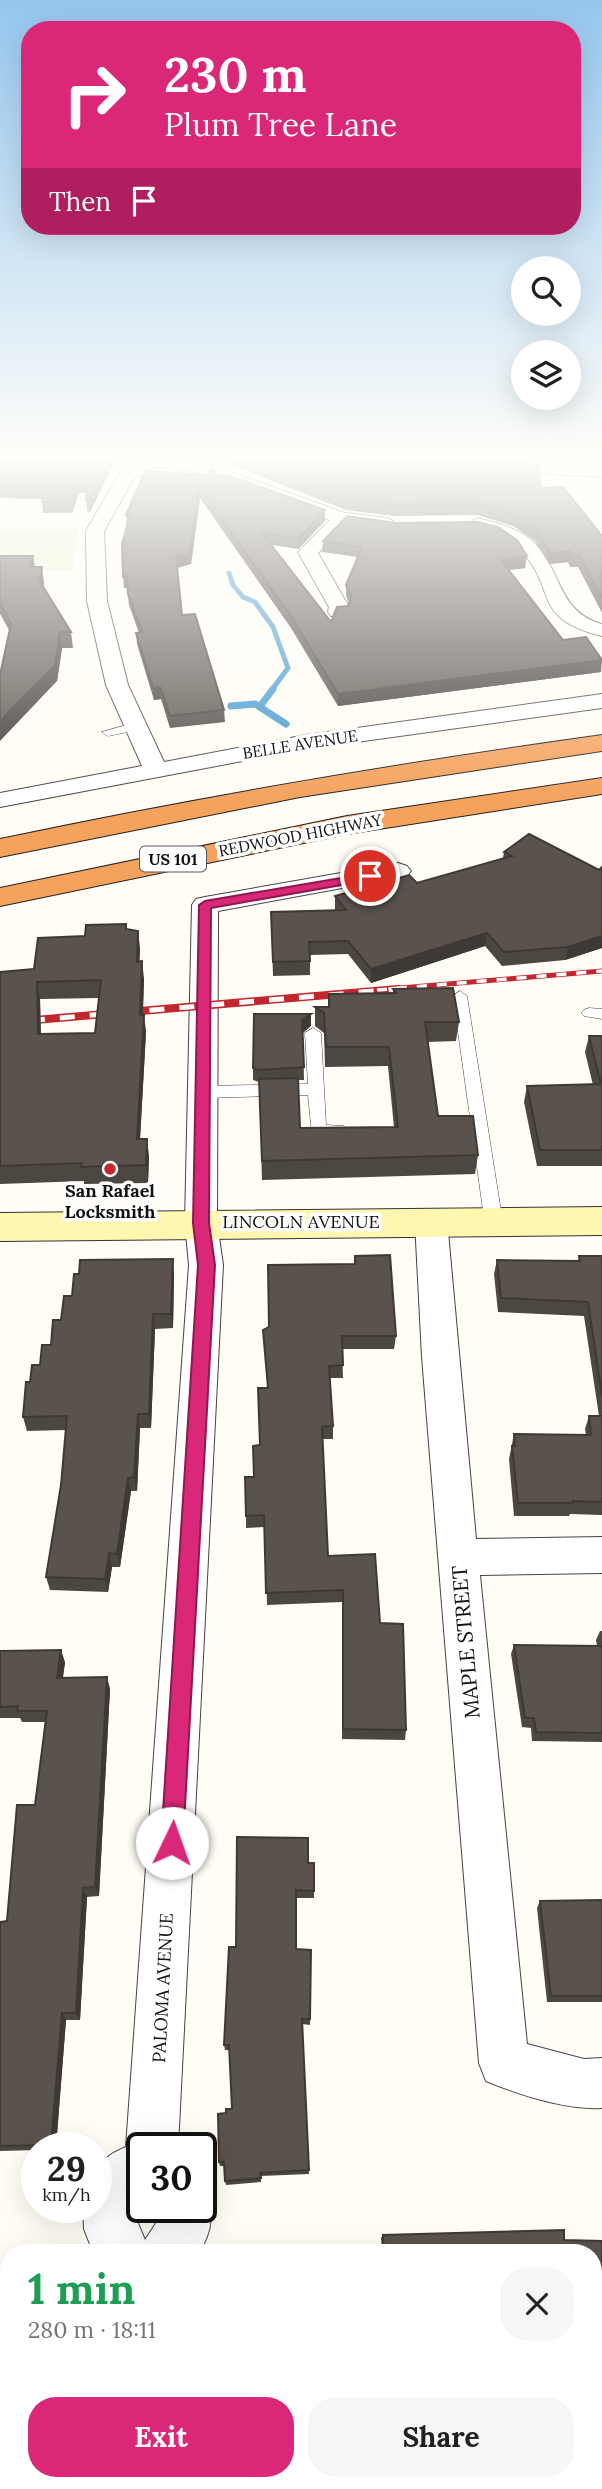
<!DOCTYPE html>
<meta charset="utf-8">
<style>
:root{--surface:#fff;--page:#f6f6f6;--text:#202124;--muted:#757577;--accent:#db2777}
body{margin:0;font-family:Lora,serif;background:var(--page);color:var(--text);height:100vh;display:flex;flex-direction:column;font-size:26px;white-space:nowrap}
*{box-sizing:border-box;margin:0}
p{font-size:23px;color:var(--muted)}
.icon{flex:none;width:38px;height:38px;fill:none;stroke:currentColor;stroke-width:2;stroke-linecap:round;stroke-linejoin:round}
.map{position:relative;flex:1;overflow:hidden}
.details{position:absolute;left:0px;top:2244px;width:602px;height:247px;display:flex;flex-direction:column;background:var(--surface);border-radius:28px 28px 0 0;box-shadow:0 7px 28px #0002}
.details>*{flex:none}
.hud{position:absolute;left:21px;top:21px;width:560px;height:214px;border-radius:28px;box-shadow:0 7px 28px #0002;background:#db2777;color:#fff;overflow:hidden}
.controls{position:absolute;left:511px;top:256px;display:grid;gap:14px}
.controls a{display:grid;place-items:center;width:70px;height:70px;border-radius:50%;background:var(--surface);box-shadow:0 7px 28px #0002;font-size:35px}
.speed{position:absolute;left:21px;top:2132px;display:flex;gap:14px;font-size:35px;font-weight:700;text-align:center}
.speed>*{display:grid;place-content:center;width:91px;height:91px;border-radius:50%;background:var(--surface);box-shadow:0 7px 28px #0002;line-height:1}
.speed small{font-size:18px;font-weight:400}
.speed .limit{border:4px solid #111;border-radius:10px;background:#fff;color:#111}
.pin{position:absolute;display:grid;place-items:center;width:60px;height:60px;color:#fff;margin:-30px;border:4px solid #fff;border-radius:50%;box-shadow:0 2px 7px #0007}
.me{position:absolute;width:77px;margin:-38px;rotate:3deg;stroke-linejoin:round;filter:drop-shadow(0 0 5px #0008)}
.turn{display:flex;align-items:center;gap:24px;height:147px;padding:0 28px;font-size:32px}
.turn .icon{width:91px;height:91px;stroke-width:2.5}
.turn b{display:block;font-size:49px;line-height:60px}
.then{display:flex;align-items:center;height:66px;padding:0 28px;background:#0003;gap:14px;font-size:26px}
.round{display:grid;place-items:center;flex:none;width:74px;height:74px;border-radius:28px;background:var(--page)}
.overview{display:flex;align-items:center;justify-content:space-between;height:119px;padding:0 28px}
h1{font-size:42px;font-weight:700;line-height:52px;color:#1e9e55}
.action{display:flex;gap:14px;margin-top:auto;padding:14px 28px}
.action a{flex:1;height:80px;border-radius:28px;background:var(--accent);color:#fff;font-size:28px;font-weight:700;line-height:80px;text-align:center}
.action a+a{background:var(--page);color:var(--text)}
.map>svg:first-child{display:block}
.pitch{fill:#e6f2cf}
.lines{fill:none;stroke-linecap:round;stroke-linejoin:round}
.stream-far1{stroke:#3f96cf;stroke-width:5}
.stream{stroke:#3f96cf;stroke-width:7}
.service-casing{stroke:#444;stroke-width:1}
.minor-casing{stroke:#444;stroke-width:2}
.tertiary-casing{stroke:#444;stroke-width:2}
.secondary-casing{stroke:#333;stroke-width:2}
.motorway-casing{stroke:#222;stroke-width:2}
.service{fill:#fff;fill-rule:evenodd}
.minor{fill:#fff;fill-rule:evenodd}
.tertiary{fill:#fff;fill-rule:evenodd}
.secondary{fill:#fff6b0;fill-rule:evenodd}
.motorway{fill:#f5a25d;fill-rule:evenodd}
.rail-far1-casing{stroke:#c4262e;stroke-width:5}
.rail-casing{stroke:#c4262e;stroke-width:8}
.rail-far1{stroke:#fff;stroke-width:3.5;stroke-dasharray:10;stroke-linecap:butt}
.rail{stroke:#fff;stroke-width:5;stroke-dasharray:15;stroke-linecap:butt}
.wall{fill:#4d4742;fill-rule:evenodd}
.shaded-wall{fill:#3f3936}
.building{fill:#5a524d;stroke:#3f3936;stroke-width:2;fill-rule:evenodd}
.route{fill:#db2777;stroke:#8e194d;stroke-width:2}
.poi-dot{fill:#c4262e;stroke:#fff;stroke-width:2.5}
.labels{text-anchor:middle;stroke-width:7;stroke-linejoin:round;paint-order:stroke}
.far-street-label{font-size:16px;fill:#111;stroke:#fff}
.shield{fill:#fff;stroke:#585858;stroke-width:2}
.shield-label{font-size:16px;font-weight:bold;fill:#111}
.poi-label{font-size:18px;font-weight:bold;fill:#111;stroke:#fff}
.street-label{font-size:18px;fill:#111;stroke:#fff}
.near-street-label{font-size:21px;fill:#111;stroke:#fff}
</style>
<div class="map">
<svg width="602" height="2489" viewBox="0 0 602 2489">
<rect width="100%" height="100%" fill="#fffdf5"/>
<path class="pitch" d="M0 529H78L72 570H0Z"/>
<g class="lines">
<path class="stream-far1" d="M229 573 233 585 243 597 255 602 273 627 288 668 271 691"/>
<g class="stream">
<path d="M261 705 273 689"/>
<path d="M231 706 255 704 286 724"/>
</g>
<g class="service-casing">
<g id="service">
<path d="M134 723 140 727 138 730 108 736 102 732Z"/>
<path d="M460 991 467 996 503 1224 500 1229H488L485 1224 453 996Z"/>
<path d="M589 1008 602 1009V1019L584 1016 581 1013 584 1010Z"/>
<path d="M313 1028 321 1033 326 1125 344 1126 346 1130 344 1134 312 1135 308 1095 203 1098 195 1092 203 1086 308 1084 305 1033Z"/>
</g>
</g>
<g class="minor-casing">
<g id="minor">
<path d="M152 456 203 462 345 513 388 518 397 524 388 530 346 524 318 553 349 607 345 616H331L328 612 329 607 298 552 330 520 194 471 155 467 134 478 104 531 107 601 128 685 164 762 306 735 602 694V708L306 749 0 807V793L142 766 106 685 87 601 86 531 121 471Z"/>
<path d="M477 518C496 523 519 528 533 542 563 570 556 611 602 624V636C529 618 559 589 520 550 507 537 487 533 470 528L468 524Z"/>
<path d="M398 863 407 866 411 871 407 876 218 911 217 1223 223 1265 178 2147H142V2196L136 2202 135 2216 145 2240 158 2220 160 2207H201V2187L205 2188C214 2211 213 2231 199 2252H93L84 2229 83 2207H96C96 2173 92 2161 126 2147L189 1265 185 1223 192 905 196 899 205 897Z"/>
<path d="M431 1209 443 1212 447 1221 476 1539 602 1537V1573L480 1575 527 2044 584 2059 602 2058V2108C565 2110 520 2095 486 2081L479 2063 422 1357 415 1221 419 1212Z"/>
</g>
</g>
<g class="tertiary-casing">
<path id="tertiary" d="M464 455C511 455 556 462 602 465V477L535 473 467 459Z"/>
</g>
<g class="secondary-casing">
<path id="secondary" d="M602 1207V1235L0 1241V1213Z"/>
</g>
<g class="motorway-casing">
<g id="motorway">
<path d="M602 735V751L300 797 0 857V839C199 797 400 763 602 735Z"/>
<path d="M602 778V794L347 834 0 906V888L347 816Z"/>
</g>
</g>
<use href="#service" class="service"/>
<use href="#minor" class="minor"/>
<use href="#tertiary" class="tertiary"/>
<use href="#secondary" class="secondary"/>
<use href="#motorway" class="motorway"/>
<g class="rail-far1-casing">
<path id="rail-far1" d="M377 990 602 971"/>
</g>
<g class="rail-casing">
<path id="rail" d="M0 1023 398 989"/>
</g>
<use href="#rail-far1" class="rail-far1"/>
<use href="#rail" class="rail"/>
</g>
<g class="wall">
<path d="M0 455H118L90 512 87 511 86 500V493H79L72 513H43L42 502 43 499 0 498Z"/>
<path d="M206 455H492L541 488 602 536V613L578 567H570L568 562 549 564 535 541 513 526 477 515 394 516 346 510Z"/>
<path d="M507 455H602L590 461Z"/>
<path d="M218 475 325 521 298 549 272 545 331 622 348 606 349 603 346 596V585L358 557 322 552 323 541 525 568 508 570 563 640 601 672 338 706 291 628 200 498 191 564 177 568 182 615 224 710 225 722 170 728 161 699 154 700 137 644 136 633H139L129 605 127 588H124L123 577 127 526 126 515Z"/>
<path d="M0 556H33L35 567 44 583 43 587 71 632 73 648H62L57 681 10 632 0 614Z"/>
<path d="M504 852 599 870 602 867V948L565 960 502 966 485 946 371 983 348 954 310 955V975L273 976 271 912 335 910V896L417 883 503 858Z"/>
<path d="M126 924 127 930 140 948 139 962 144 979 143 1015 146 1032 140 1139 149 1156 148 1183 84 1184V1181L0 1184V972L34 969 85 936ZM99 998 95 1033 41 1034 40 999Z"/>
<path d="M393 989 459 1022 456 1041 428 1042 438 1116 478 1155 475 1174 262 1180 259 1082 253 1080V1068L311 1026 303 1033 304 1080H298L300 1128 394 1127 388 1066 325 1067 324 1033 315 1026V1007H328L329 994 393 993Z"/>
<path d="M589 1036H602V1166H537L524 1102 527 1086 593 1085 585 1052Z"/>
<path d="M355 1256 396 1336 394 1349H342L343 1378H330L333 1426V1439H322L328 1556 380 1623 406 1730 405 1740 342 1739V1602L267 1605 265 1527 246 1528V1516L260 1445 354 1264Z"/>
<path d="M579 1256H602V1515L570 1514 569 1516H514L509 1459 514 1434 586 1435 585 1429 589 1416H599L584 1316 498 1312 494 1274 497 1260 578 1261Z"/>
<path d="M174 1274 173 1328 155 1329 151 1428H140L137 1491H131L120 1567H112L108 1592 50 1590 46 1577 61 1485 66 1430 27 1431 23 1417 30 1382 51 1345 72 1296Z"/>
<path d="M600 1631H602V1742L532 1741 531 1728 522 1727 511 1654 514 1645 597 1646 596 1640Z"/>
<path d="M0 1651 65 1662 63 1678 110 1689 99 1896 87 1897 80 2020H66L56 2147H37V2150L0 2151V1922L7 1921 35 1805 45 1722H22L20 1718H0Z"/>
<path d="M308 1863H314V1898H296V1949L311 1950 310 2025 302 2024 309 2174 261 2176V2182L226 2185 225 2181V2166H220L219 2162 226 2113 232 2109 229 2050H225L224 2045 236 1947Z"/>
<path d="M602 1900V2002H547L537 1908 540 1901Z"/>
<path d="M564 2230V2240L602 2241V2489H562L561 2482H593V2252H382L381 2238 383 2235Z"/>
</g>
<g class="shaded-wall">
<path d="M111 455H118L90 512 89 501Z"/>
<path d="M591 455H602V459L590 461Z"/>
<path d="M78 482 79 493 72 513 71 502Z"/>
<path d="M199 487 200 498 191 564 176 568V557Z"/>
<path d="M325 510V521L298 549V538Z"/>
<path d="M570 551 568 562 549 564 550 553Z"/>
<path d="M33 556 35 571 30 567Z"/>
<path d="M527 556 525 568 499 571 501 560Z"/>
<path d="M42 567 44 583 41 596 39 580Z"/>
<path d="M60 632 62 648 57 681 0 741V721Z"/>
<path d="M602 660 601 672 338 706V694Z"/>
<path d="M160 687 161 699 154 700 153 688Z"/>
<path d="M138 931 140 948 139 979 137 962Z"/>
<path d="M487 933 485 946 371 983V969Z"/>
<path d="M602 936V948L565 960 568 947Z"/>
<path d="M142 961 144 979 142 1032 140 1015Z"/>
<path d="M37 982 40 999 41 1051 38 1034Z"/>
<path d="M311 1014V1026L302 1033V1020Z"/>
<path d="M144 1015 146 1032 139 1157 137 1139Z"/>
<path d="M147 1139 149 1156 148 1183 146 1165Z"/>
<path d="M173 1259 174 1274 173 1328 171 1314Z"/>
<path d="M153 1314 155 1329 151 1428 149 1414Z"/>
<path d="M138 1414 140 1428 137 1491 134 1477Z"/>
<path d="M128 1478 131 1491 120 1567 117 1554Z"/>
<path d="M109 1553 112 1567 108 1592 105 1579Z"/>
<path d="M61 1650 65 1662 61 1689 57 1678Z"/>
<path d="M107 1677 110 1689 99 1896 95 1887Z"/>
<path d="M83 1888 87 1897 80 2020 76 2013Z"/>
<path d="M62 2013 66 2020 56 2147H53L51 2145Z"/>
</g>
<g class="building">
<path d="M0 455H111L89 501 86 500 88 483 78 482 71 502H42L46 488 0 487Z"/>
<path d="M233 455H492L538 465 541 488 563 487 602 536V598L579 555H572L570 551 550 553 537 530 515 515 478 504 395 505 346 499Z"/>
<path d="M212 470 218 475 230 476 325 510 298 538 262 533 331 622 337 607 348 606 352 597 346 585 362 547 323 541 347 516 395 523 477 522 498 527 517 540 527 556 501 560 563 640 586 637 602 660 338 694 291 616 199 487 190 553 176 557 182 615 195 614 224 710 170 716 160 687 153 688 136 633 142 632 128 594 127 576 123 577 122 544 130 515H126L145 471 205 475Z"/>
<path d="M0 556H33L30 567H42L39 580 71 632H60L55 665 0 721V675L11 624 0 603Z"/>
<path d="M529 834 599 870 602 867V936L568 947 504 952 487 933 371 969 348 941 309 942 310 961 273 962 271 912 346 910 335 896 409 875 417 883 512 856 504 852Z"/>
<path d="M126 924V929L138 931 137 962 142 961 140 1015H144L137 1139H147L146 1165 81 1167 82 1163 0 1166V972L34 969 38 938 85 936 86 925ZM101 980 95 1033 38 1034 37 982Z"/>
<path d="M453 988 459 1022H425L438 1116H473L478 1155 262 1161 259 1079 298 1078 300 1128 398 1127 389 1047H326L324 1013 315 1007H329V994L396 993 393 989Z"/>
<path d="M254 1014H311L302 1020 304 1067 259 1070 253 1068Z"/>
<path d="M589 1036H602V1150H540L527 1086 601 1084Z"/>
<path d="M390 1255 396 1336H342L343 1365 329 1366 333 1426 322 1427 328 1556 375 1554 380 1623 403 1624 406 1730 343 1729V1590L266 1593 264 1515 246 1516 245 1477H254L253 1446 260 1445 258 1388H268L263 1330 269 1327 268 1265 355 1264V1256Z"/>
<path d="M579 1256H602V1396L588 1302 501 1298 497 1260 580 1261Z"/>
<path d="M173 1259 171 1314H153L149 1414H138L134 1477 128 1478 117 1554 109 1553 105 1579 46 1577 61 1485 67 1416 23 1417 26 1382H30L32 1365H40L42 1345H51L53 1320H61L64 1296H72L74 1274H79L80 1260Z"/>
<path d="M589 1416H602V1502L573 1501V1503H518L512 1446H515L514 1434 591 1435Z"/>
<path d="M514 1645 602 1646V1733L536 1732 534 1718H525Z"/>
<path d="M61 1650 57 1678 107 1677 95 1887 83 1888 76 2013H62L51 2145 0 2146V1922L7 1921 17 1805H35L47 1711H17L18 1706 0 1707V1651Z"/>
<path d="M237 1837 308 1838V1863H314V1891L296 1890V1949L311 1950 310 2019H302L309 2170 260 2173 261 2178 225 2181 224 2162H219L218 2114 226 2113V2109H232L229 2045H224L229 1947H236Z"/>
<path d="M602 1900V1996H551L540 1901Z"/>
<path d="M564 2230V2240L602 2241V2489H568V2482H593V2252H384L383 2235Z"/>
<path d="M0 2328 9 2329V2432L7 2439 0 2438Z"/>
<path d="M205 2482H287L288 2489H206Z"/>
</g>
<linearGradient id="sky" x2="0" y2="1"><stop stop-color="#95c6ee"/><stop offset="0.57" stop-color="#fffefa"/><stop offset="1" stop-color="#fffefa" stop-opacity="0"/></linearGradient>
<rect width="602" height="804" fill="url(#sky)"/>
<path class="route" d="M370 873 376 876 375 879 211 908 209 1223 215 1265 183 1843 179 1851 172 1854 164 1851 161 1843 198 1265 193 1223 199 905 205 901Z"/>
<circle class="poi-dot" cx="110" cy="1169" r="7"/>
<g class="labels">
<g class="far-street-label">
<text transform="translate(300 744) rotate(-9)" y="6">BELLE AVENUE</text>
<text transform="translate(300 835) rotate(-11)" y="6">REDWOOD HIGHWAY</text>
</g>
<rect class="shield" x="140" y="846.5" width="66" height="25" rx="5"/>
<g class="shield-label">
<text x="173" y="865">US 101</text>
</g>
<g class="poi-label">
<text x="110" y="1197">San Rafael<tspan x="110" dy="21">Locksmith</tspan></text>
</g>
<g class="street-label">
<text x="301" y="1228">LINCOLN AVENUE</text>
<text transform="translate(163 1988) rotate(-87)" y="6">PALOMA AVENUE</text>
</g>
<g class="near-street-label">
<text transform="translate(466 1642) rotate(-95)" y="7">MAPLE STREET</text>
</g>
</g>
</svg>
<div class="controls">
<a><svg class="icon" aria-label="search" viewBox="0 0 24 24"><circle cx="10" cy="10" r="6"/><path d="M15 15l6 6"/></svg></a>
<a><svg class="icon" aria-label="layers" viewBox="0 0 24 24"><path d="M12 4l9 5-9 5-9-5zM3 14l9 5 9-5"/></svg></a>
</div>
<div class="speed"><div>29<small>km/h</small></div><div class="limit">30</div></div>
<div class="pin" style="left:370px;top:876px;background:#d93025"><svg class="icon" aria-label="arrive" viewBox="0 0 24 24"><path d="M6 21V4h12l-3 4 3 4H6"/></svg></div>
<svg class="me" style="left:172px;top:1843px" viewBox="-20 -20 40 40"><circle r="19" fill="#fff"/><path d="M0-13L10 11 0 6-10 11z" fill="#db2777"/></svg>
<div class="hud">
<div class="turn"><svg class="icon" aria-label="right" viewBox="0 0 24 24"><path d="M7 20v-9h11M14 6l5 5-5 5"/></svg><div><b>230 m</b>Plum Tree Lane</div></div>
<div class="then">Then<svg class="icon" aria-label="arrive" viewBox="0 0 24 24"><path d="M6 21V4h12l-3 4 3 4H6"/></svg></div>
</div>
<section class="details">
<div class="overview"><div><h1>1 min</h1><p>280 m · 18:11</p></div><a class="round"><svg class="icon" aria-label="close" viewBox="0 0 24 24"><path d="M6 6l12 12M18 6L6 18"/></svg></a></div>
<div class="action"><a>Exit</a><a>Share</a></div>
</section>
</div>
